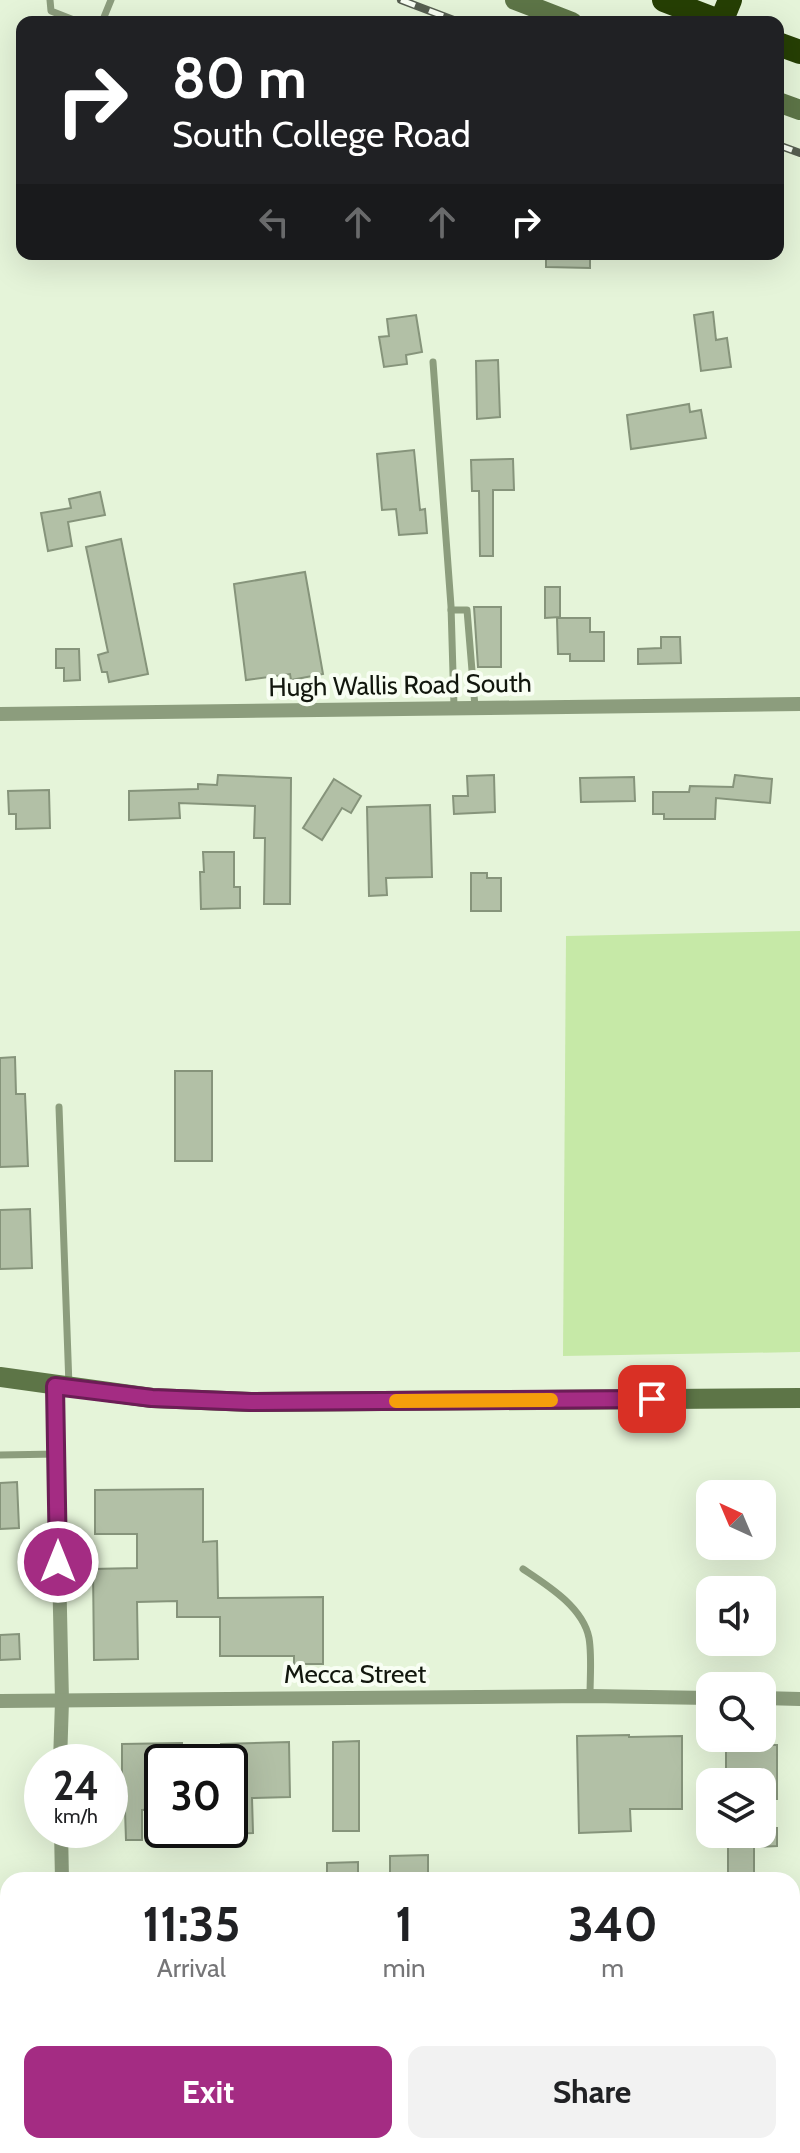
<!DOCTYPE html>
<style>
:root{--surface:#fff;--page:#f2f2f2;--text:#202124;--muted:#757577;--accent:#a42c83}
body{margin:0;font-family:Cabin,sans-serif;background:var(--page);color:var(--text);height:100vh;display:flex;flex-direction:column;font-size:30px;white-space:nowrap}
*{box-sizing:border-box;margin:0}
p{font-size:26px;color:var(--muted)}
.icon{flex:none;width:44px;height:44px;fill:none;stroke:currentColor;stroke-width:2;stroke-linecap:round;stroke-linejoin:round}
.map{position:relative;flex:1;overflow:hidden}
.sheet{position:absolute;left:0px;top:1872px;width:800px;height:282px;display:flex;flex-direction:column;background:var(--surface);border-radius:24px 24px 0 0;box-shadow:0 8px 32px #0002}
.sheet>*{flex:none}
.hud{position:absolute;left:16px;top:16px;width:768px;height:244px;border-radius:16px;box-shadow:0 8px 32px #0002;background:#202124;color:#fff;overflow:hidden}
.needle{width:52px;rotate:316deg}
.controls{position:absolute;left:696px;top:1480px;display:grid;gap:16px}
.controls a{display:grid;place-items:center;width:80px;height:80px;border-radius:16px;background:var(--surface);box-shadow:0 8px 32px #0002;font-size:40px}
.speed{position:absolute;left:24px;top:1744px;display:flex;gap:16px;font-size:40px;font-weight:700;text-align:center}
.speed>*{display:grid;place-content:center;width:104px;height:104px;border-radius:50%;background:var(--surface);box-shadow:0 8px 32px #0002;line-height:1}
.speed small{font-size:20px;font-weight:400}
.speed .limit{border:4px solid #111;border-radius:12px;background:#fff;color:#111}
.pin{position:absolute;display:grid;place-items:center;width:68px;height:68px;color:#fff;margin:-34px;border-radius:16px;box-shadow:0 4px 12px #0006}
.me{position:absolute;width:88px;margin:-44px;rotate:0deg;stroke-linejoin:round;filter:drop-shadow(0 0 6px #0008)}
.turn{display:flex;align-items:center;gap:28px;height:168px;padding:0 24px;font-size:36px}
.turn .icon{width:104px;height:104px;stroke-width:2.5}
.turn b{display:block;font-size:56px;line-height:68px}
.lanes{display:flex;align-items:center;height:76px;padding:0 24px;background:#0003;justify-content:center;gap:40px;direction:ltr}
.lanes .off{opacity:.35}
.eta{display:flex;justify-content:space-evenly;align-items:center;height:136px;text-align:center}
.eta b{font-size:48px;font-weight:700;line-height:56px}
.button{display:flex;gap:16px;margin-top:auto;padding:16px 24px}
.button a{flex:1;height:92px;border-radius:16px;background:var(--accent);color:#fff;font-size:32px;font-weight:700;line-height:92px;text-align:center}
.button a+a{background:var(--page);color:var(--text)}
.map>svg:first-child{display:block}
.green{fill:#c6e9a7}
.building{fill:#b2c0a6;stroke:#86947b;stroke-width:2}
.lines{fill:none;stroke-linecap:round;stroke-linejoin:round}
.lane{stroke:#8c9d7d;stroke-width:7}
.street{stroke:#8c9d7d;stroke-width:14}
.secondary{stroke:#5d7547;stroke-width:20}
.highway{stroke:#263f04;stroke-width:24}
.rail-casing{stroke:#565e50;stroke-width:8}
.rail{stroke:#f8fef3;stroke-width:5;stroke-dasharray:15;stroke-linecap:butt}
.route-casing{stroke:#6b1d55;stroke-width:20}
.route{stroke:#a42c83;stroke-width:14}
.slow{stroke:#f59e0b;stroke-width:14}
.labels{text-anchor:middle;stroke-width:8;stroke-linejoin:round;paint-order:stroke}
.street-label{font-size:26px;fill:#12170e;stroke:#f8fef3}
</style>
<div class="map">
<svg width="800" height="2153" viewBox="0 0 800 2153">
<rect width="100%" height="100%" fill="#e5f4d9"/>
<path class="green" d="M800 931V1352L563 1356 566 936Z"/>
<g class="building">
<path d="M546 254H590V268L546 267Z"/>
<path d="M713 312 716 340 727 338 731 367 701 371 694 315Z"/>
<path d="M416 315 422 352 406 355 407 364 384 367 379 337 389 336 387 319Z"/>
<path d="M498 360 500 417 477 419 476 361Z"/>
<path d="M689 404 690 412 701 410 706 438 631 449 627 415Z"/>
<path d="M414 450 420 510 425 509 427 533 399 535 396 509 382 510 377 454Z"/>
<path d="M513 459 514 490H493V556H480L479 491H472L471 460Z"/>
<path d="M100 492 105 515 68 522 72 546 48 551 41 513 71 508 69 499Z"/>
<path d="M121 539 148 674 109 682 107 672H102L98 655 108 652 86 547Z"/>
<path d="M305 572 323 674 291 680 290 674 246 680 234 584Z"/>
<path d="M545 587H560V617L545 618Z"/>
<path d="M474 607H501V667H478Z"/>
<path d="M557 618H590V632H604V661H570V654H558Z"/>
<path d="M661 637H680L681 663 638 664V649L661 648Z"/>
<path d="M56 649H79L80 680 64 681V668H56Z"/>
<path d="M218 775 291 778 290 904H264L265 838H254L255 806 179 803 180 818 129 820V791L198 789V784L217 785Z"/>
<path d="M494 775 495 812 454 814 453 796H468L467 776Z"/>
<path d="M735 775 772 779 770 803 716 798 715 819H664V814H653V792H689L690 786 733 787Z"/>
<path d="M634 777 635 801 581 802 580 778Z"/>
<path d="M334 779 361 796 351 813 342 808 322 840 303 828Z"/>
<path d="M49 790 50 828 16 829V814H9L8 791Z"/>
<path d="M430 805 432 877 386 878 387 895 369 896 367 807Z"/>
<path d="M203 852H234V887H240V908L201 909 200 872H204Z"/>
<path d="M471 873H487V878H501V911H471Z"/>
<path d="M15 1057 16 1094H25L28 1166 0 1167V1058Z"/>
<rect x="175" y="1071" width="37" height="90"/>
<path d="M30 1209 32 1268 0 1269V1210Z"/>
<path d="M17 1482 19 1528 0 1529V1483Z"/>
<path d="M203 1489V1542L217 1541 218 1598 323 1597V1664H294V1656H220V1617H177V1601L137 1602 138 1659 94 1660 93 1569 137 1568V1534H95V1490Z"/>
<path d="M19 1634 20 1659 0 1660V1635Z"/>
<path d="M629 1735V1737L682 1736V1809H630L631 1831 579 1833 577 1736Z"/>
<path d="M359 1741V1831H333V1742Z"/>
<path d="M289 1742 290 1797 252 1798 253 1833 230 1834V1762H221V1744Z"/>
<path d="M182 1743V1762H162V1809L142 1810V1840H126L125 1810H122V1744Z"/>
<path d="M726 1745H777V1799H762V1782H726Z"/>
<path d="M762 1828H777V1846L754 1847V1880H728V1834H762Z"/>
<path d="M428 1855V1880H390V1856Z"/>
<path d="M358 1862V1880H327V1863Z"/>
</g>
<g class="lines">
<g class="lane">
<path d="M50 0 51 11 79 22"/>
<path d="M102 22 111 0"/>
<path d="M433 362 451 606 454 707"/>
<path d="M451 610H467L475 707"/>
<path d="M59 1107 69 1386"/>
<path d="M0 1455 58 1454"/>
<path d="M523 1569C547 1585 583 1607 589 1638 592 1656 590 1677 590 1696"/>
</g>
<g class="street">
<path d="M0 714 800 704"/>
<path d="M55 1386 62 1701 60 1762"/>
<path d="M762 1698 800 1699"/>
<path d="M0 1701 590 1696 710 1698"/>
<path d="M61 1830 62 1880"/>
<path d="M792 1999H800"/>
<path d="M0 2006H8"/>
<path d="M63 2153V2146"/>
</g>
<g class="secondary">
<path d="M515 0 572 22"/>
<path d="M778 102 800 110"/>
<path d="M0 1377 152 1398 251 1402 800 1398"/>
</g>
<g class="highway">
<path d="M664 0 721 22 730 0"/>
<path d="M778 44 800 52"/>
</g>
<g class="rail-casing">
<g id="rail">
<path d="M401 0 459 22"/>
<path d="M778 145 800 153"/>
</g>
</g>
<use href="#rail" class="rail"/>
</g>
<g class="lines">
<g class="route-casing">
<path id="route" d="M58 1562 55 1386 152 1398 251 1402 652 1399"/>
</g>
<use href="#route" class="route"/>
<path class="slow" d="M396 1401 551 1400"/>
</g>
<g class="labels">
<g class="street-label">
<text transform="translate(400 685) rotate(-1)" y="9">Hugh Wallis Road South</text>
<text x="355" y="1683">Mecca Street</text>
</g>
</g>
</svg>
<div class="controls">
<a><svg class="needle" viewBox="-14 -14 28 28"><path d="M0-13l5 13h-10z" fill="#e53935"/><path d="M0 13l5-13h-10z" fill="#757577"/></svg></a>
<a><svg class="icon" aria-label="sound" viewBox="0 0 24 24"><path d="M4 9h4l5-4v14l-5-4H4zM17 9q2 3 0 6"/></svg></a>
<a><svg class="icon" aria-label="search" viewBox="0 0 24 24"><circle cx="10" cy="10" r="6"/><path d="M15 15l6 6"/></svg></a>
<a><svg class="icon" aria-label="layers" viewBox="0 0 24 24"><path d="M12 4l9 5-9 5-9-5zM3 14l9 5 9-5"/></svg></a>
</div>
<div class="speed"><div>24<small>km/h</small></div><div class="limit">30</div></div>
<div class="pin" style="left:652px;top:1399px;background:#d93025"><svg class="icon" aria-label="arrive" viewBox="0 0 24 24"><path d="M6 21V4h12l-3 4 3 4H6"/></svg></div>
<svg class="me" style="left:58px;top:1562px" viewBox="-20 -20 40 40"><circle r="17" fill="#a42c83" stroke="#fff" stroke-width="3"/><path d="M0-11L8 9 0 5-8 9z" fill="#fff"/></svg>
<div class="hud">
<div class="turn"><svg class="icon" aria-label="right" viewBox="0 0 24 24"><path d="M7 20v-9h11M14 6l5 5-5 5"/></svg><div><b>80 m</b>South College Road</div></div>
<div class="lanes"><svg class="icon off" aria-label="left" viewBox="0 0 24 24"><path d="M17 20v-9H6M10 6l-5 5 5 5"/></svg><svg class="icon off" aria-label="ahead" viewBox="0 0 24 24"><path d="M12 20V5M6 11l6-6 6 6"/></svg><svg class="icon off" aria-label="ahead" viewBox="0 0 24 24"><path d="M12 20V5M6 11l6-6 6 6"/></svg><svg class="icon" aria-label="right" viewBox="0 0 24 24"><path d="M7 20v-9h11M14 6l5 5-5 5"/></svg></div>
</div>
<section class="sheet">
<div class="eta">
<div><b>11:35</b><p>Arrival</p></div>
<div><b>1</b><p>min</p></div>
<div><b>340</b><p>m</p></div>
</div>
<div class="button"><a>Exit</a><a>Share</a></div>
</section>
</div>
